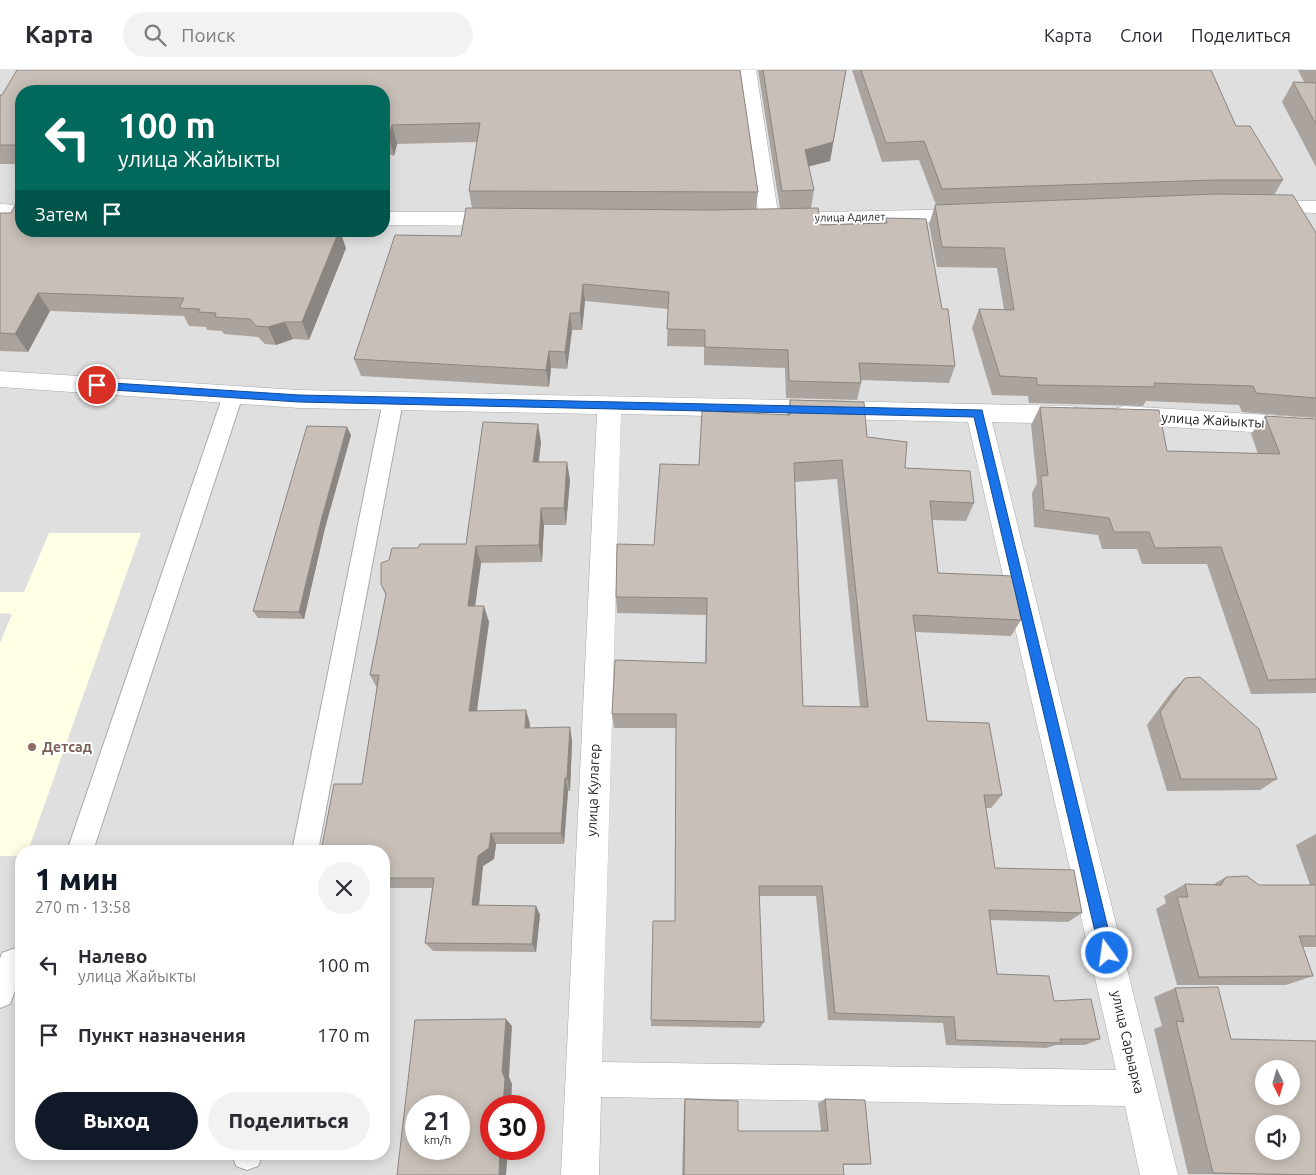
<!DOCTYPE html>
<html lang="ru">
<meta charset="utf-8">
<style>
:root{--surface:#fff;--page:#f2f2f3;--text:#2b2b33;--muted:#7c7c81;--line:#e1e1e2;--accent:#111827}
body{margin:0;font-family:Ubuntu,sans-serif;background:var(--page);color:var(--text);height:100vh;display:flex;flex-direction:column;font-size:19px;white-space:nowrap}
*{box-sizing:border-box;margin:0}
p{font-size:16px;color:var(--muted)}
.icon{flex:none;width:28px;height:28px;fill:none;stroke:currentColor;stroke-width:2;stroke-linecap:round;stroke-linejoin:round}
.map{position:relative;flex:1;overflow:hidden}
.side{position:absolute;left:15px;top:775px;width:375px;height:315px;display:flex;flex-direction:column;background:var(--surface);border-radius:20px;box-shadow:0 2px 12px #0003}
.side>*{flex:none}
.banner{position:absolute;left:15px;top:15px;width:375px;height:152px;border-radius:20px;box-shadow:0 2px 12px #0003;background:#00695c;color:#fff;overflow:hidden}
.needle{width:32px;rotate:175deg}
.tools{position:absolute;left:1255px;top:990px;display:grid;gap:10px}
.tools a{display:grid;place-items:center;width:45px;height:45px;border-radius:50%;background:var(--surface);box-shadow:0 2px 12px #0003;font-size:25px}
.speed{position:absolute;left:405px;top:1025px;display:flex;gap:10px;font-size:25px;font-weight:700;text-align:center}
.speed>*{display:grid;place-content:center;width:65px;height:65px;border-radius:50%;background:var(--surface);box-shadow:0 2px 12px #0003;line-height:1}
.speed small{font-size:12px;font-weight:400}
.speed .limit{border:8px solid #d22;background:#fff;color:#111}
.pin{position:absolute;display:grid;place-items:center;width:42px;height:42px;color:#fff;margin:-21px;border:2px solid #fff;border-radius:50%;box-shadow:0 1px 5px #0007}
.me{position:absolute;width:55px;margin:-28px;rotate:346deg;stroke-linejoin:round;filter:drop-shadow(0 0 4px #0008)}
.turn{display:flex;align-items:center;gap:18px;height:105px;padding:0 20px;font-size:22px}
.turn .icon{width:65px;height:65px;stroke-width:2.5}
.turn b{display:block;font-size:35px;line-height:42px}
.then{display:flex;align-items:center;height:48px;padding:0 20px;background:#0003;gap:10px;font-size:19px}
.round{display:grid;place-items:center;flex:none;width:52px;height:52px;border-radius:26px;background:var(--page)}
.head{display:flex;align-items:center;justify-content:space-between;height:85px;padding:0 20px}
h1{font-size:30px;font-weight:800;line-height:38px;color:var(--accent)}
.action{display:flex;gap:10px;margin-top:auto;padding:10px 20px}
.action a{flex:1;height:58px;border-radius:30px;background:var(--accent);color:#fff;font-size:20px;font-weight:800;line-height:58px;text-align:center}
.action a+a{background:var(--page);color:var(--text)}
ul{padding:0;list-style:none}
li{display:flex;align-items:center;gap:15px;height:70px;padding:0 20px}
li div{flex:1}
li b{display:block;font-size:19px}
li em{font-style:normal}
header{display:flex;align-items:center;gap:30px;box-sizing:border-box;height:70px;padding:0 25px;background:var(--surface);border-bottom:1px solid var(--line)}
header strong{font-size:24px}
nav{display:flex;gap:28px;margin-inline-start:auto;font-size:18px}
.search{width:350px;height:45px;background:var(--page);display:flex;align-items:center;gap:12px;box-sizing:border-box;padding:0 18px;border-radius:28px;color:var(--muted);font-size:19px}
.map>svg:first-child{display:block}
.residential{fill:#e0dfdf;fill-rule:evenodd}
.education{fill:#ffffe5}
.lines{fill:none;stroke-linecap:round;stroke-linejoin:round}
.service-casing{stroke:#a9a9a9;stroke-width:2}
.minor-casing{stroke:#a9a9a9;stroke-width:1}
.service{fill:#fff;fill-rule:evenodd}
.minor{fill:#fff;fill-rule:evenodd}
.wall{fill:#aba49e;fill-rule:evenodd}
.shaded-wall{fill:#8b8681}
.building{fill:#c7bfb8;stroke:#8b8681;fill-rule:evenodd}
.route{fill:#1a73e8;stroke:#114b97}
.education-dot{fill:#8d6e63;stroke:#fff;stroke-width:2}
.labels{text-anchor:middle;stroke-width:4;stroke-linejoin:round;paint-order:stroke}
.far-street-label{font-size:11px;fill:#222;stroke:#fff}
.street-label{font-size:14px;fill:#222;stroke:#fff}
.education-label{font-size:14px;font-weight:bold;fill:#785e54;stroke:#fff;text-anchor:start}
</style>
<header>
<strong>Карта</strong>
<div class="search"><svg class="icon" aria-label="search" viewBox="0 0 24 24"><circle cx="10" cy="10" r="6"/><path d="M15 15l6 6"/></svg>Поиск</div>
<nav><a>Карта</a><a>Слои</a><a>Поделиться</a></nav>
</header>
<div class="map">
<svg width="1316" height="1105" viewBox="0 0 1316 1105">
<rect width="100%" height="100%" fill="#f2efe9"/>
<path class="residential" d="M0 0H1316V1105H0ZM21 21H384V161H21ZM21 781H384V1084H21ZM1264 999H1291V1026H1264ZM416 1036H459V1079H416ZM491 1036H534V1079H491ZM1264 1054H1291V1081H1264Z"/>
<path class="education" d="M49 463H141L28 781H21V786H0V573L12 544 0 543V522H24Z"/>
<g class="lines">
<g class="service-casing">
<g id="service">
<path d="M233 318 240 320 243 325 93 781H67L223 325 226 320Z"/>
<path d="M393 324 400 326 403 331 318 781H292L383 331 386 326Z"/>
<path d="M21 876V905L10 934 0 938V889L2 883Z"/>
<path d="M232 1084H263L258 1096 247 1100 236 1096Z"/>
</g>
</g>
<g class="minor-casing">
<g id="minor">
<path d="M738 0H756L778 143 970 139 977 140 980 145 977 150 970 151 783 155 762 153 759 148Z"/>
<path d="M1263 130 1316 131V143L1256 141 1253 136 1256 131Z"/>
<path d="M0 134 21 135V147L0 146Z"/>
<path d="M384 142H502L509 144 512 149 509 154 502 156 384 155Z"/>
<path d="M0 301 299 320 1072 336 1080 339 1084 345 1080 351 1072 354 992 352 1178 1105H1140L1125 1036 601 1027 599 1105H561L597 344 299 338 0 317ZM621 344 968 352 1116 1000 602 992Z"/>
<path d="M1123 336 1316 348V366L1123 354 1115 351 1111 345 1115 339Z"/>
</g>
</g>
<use href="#service" class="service"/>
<use href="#minor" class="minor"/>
</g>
<g class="wall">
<path d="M17 0H740L758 122 756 139H780L758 0H846L830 91 809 96 814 120 811 138H818L821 155 885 153 886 148 926 149 942 239H948L955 296 949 313 861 310V313L857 330 786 328 785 298 704 295V277L667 276 668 239 585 231 582 260H572L567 299 551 298 549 317 361 306 354 289 395 165 461 166 466 138H472L469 121 477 72 397 74 394 86 384 82V84V21H21V94H0V25H2Z"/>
<path d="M852 0H1211L1236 56 1283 110 1274 125 1316 163V348L1242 342 1239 335 1146 331 1143 336 1029 333 1028 326 992 325 972 258 979 239 1004 240 997 198 937 197 929 154 935 135H936L919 90 882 92Z"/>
<path d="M1298 0H1316V97L1282 32 1293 12H1304Z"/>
<path d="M0 143H11L21 161H244L243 164 346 178 309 270 293 269 276 275 265 274 258 267 224 264 222 261 207 260 206 257 189 256 184 246 50 241 28 282 0 281Z"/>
<path d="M790 330 867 367 905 398 974 433 966 451 932 450 938 503 1021 550 1011 566 915 562 927 651 1002 725 991 738H986L995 798 1082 843 1068 852 990 850 997 904 1054 931 1100 969 1085 975H1056L1046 978 946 975 943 953 828 950 816 826H759L764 952 760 958 651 956V950L675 851 676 658H614L612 644 705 593 706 545 617 543 616 527 654 475 699 395 787 345ZM837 409 860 637 803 636 795 412Z"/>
<path d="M1040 337 1167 381 1258 384 1251 364 1265 346 1316 349V623L1251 624 1207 494H1142L1137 479H1102L1098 465 1034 457 1032 423 1037 413 1031 355Z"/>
<path d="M351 365 325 458 304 549 258 548 253 541Z"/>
<path d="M541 372 539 392 570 410 566 455H544L542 492 481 493 475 536 489 552 477 641 530 654 529 658 572 671 570 721H568L564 774H496L494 789 483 796 479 835 536 836 540 845 536 882 433 881 425 873 432 818H384V781L362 714 377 618 370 605 386 526 381 514 389 490 418 478 466 474Z"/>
<path d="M1185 608 1277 709 1260 720 1167 721 1147 655 1172 621Z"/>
<path d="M1316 764V877H1303L1313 906 1286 915H1177L1156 839 1166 833 1164 826 1185 814 1212 815 1226 807 1259 815H1310L1296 775Z"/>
<path d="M1175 918 1231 969 1316 1105 1188 1104 1154 959 1162 956 1154 927Z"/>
<path d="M685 1029 738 1061H821L818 1033 825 1029 871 1094 863 1095H843L844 1105H682L684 1033Z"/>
</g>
<g class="shaded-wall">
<path d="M846 0 830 91 803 98 805 80Z"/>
<path d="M392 55 397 74 394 86 389 67Z"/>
<path d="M230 161H244L236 183 228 165Z"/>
<path d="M339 161H340L346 178 309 270 302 252Z"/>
<path d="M583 214 585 231 582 260 580 243Z"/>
<path d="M38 223 50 241 28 282 15 264Z"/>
<path d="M570 243 572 260 567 299 565 282Z"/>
<path d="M285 252 293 269 276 275 268 257Z"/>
<path d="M549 281 551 298 549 317 546 300Z"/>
<path d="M538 354 541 372 536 410 533 392Z"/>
<path d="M347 357 351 365 325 458 304 549 299 542 321 451Z"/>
<path d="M567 392 570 410 566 455 564 438Z"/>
<path d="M541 438 544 455 542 492 539 475Z"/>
<path d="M476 476 481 493 473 551 468 536Z"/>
<path d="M484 536 489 552 475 654 469 641Z"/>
<path d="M526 640 530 654 528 671 525 658Z"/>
<path d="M570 657 572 671 570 721 567 708Z"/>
<path d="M565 708 568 721 564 774 561 763Z"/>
<path d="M491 763 496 774 494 789 483 796 478 844 472 835 478 786Z"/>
<path d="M536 836 540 845 536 882 532 874Z"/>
<path d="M506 949 512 956 509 1007 512 1014 511 1036H503L502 1001Z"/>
<path d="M500 1079H508L506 1105H499Z"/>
</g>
<g class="building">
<path d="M17 0H740L758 122 469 121 480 53 392 55 389 67 384 65V21H21V75H0V25H2Z"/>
<path d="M763 0H846L833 72 805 80 814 120 782 121Z"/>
<path d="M861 0H1211L1236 56H1250L1283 110H1215L942 119 924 71 886 73Z"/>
<path d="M1293 12 1316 13V54Z"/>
<path d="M21 123V161H230L228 165 310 161H339L302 252H285L268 257 256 256 250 249 215 247 216 243 198 242 200 239 179 238 184 228 38 223 15 264 0 263V143H11Z"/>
<path d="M1216 124 1293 125 1316 163V328L1256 323 1253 316 1154 313 1155 317 1037 315V308L1000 306 979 239 1014 240 1004 178 942 177 935 135Z"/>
<path d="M466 138 711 140 818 138 821 155 887 153 886 148 926 149 942 239H948L955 296 859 293 861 313 789 311 788 280 705 277V260L667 259 669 222 583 214 580 243H570L565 282 549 281 546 300 354 289 395 165 461 166Z"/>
<path d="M790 330 864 332 867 367 907 372 905 398 970 401 974 433 930 431 938 503 1013 506 1021 550 913 545 927 651 989 653 1002 725H984L995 798 1074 800 1082 843 989 840 997 904 1049 906 1054 931 1091 929 1100 969H1060L1061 973 956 970 954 947 835 943 822 816H759L764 952 651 950 653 851H675L676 644H612L615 590 706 593 707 528 616 527 617 474 654 475 660 394 699 395 702 341 790 345ZM842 390 868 637 803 636 794 393Z"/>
<path d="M1040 337 1159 340 1167 381 1280 384 1265 346 1316 349V609L1268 610 1221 477 1155 478 1149 462H1114L1109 448 1044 440 1041 406 1048 405Z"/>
<path d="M483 352 538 354 533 392H567L564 438H541L539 475 476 476 468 536H484L469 641 526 640 525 658 570 657 567 708H565L561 763H491L489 778 478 786 472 835 536 836 532 874 425 873 434 808H384V781H321L334 714H362L379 605H370L386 524 381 514V493L389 490 392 478H418L420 474H466Z"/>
<path d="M307 356 347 357 321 451 299 542 253 541Z"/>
<path d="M1200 607 1259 659 1277 709H1181L1160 642 1185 608Z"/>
<path d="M1247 806 1259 815H1316V866H1299L1313 906 1199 907 1177 827H1188L1185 814 1221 815 1226 807Z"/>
<path d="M1218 917 1231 969 1316 971V1105L1213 1103 1176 951 1184 952 1175 918ZM1264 999H1291V1026H1264ZM1264 1054H1291V1081H1264Z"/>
<path d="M506 949 502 1001 505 1009 503 1036H491V1079H500L499 1105H397L415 950ZM416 1036H459V1079H416Z"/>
<path d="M685 1029 738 1031V1061H828L825 1029 865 1030 871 1094H843L844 1105H684Z"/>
</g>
<path class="route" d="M97 312 299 325 982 340 1114 883 1112 887 1107 890 1102 887 1100 883 974 347 299 332 97 319 92 315Z"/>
<circle class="education-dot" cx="32" cy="677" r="5"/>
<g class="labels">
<g class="far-street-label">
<text transform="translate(850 147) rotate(-1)" y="4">улица Адилет</text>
</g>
<g class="street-label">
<text transform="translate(1213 350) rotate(3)" y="5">улица Жайыкты</text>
<text transform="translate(593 720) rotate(-88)" y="5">улица Кулагер</text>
<text transform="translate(1128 972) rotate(77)" y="5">улица Сарыарка</text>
</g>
<g class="education-label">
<text x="42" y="682">Детсад</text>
</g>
</g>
</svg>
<div class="tools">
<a><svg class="needle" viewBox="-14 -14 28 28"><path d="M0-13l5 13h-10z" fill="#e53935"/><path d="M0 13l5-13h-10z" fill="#7c7c81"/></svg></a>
<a><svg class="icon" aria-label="sound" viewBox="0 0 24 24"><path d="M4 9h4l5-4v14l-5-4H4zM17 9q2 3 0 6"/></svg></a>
</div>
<div class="speed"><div>21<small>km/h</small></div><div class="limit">30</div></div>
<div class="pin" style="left:97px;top:315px;background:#d93025"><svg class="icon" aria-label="arrive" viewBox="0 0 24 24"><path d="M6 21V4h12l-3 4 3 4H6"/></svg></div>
<svg class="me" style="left:1107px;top:883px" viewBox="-20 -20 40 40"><circle r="17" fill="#1a73e8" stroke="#fff" stroke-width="3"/><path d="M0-11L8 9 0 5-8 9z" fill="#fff"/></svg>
<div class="banner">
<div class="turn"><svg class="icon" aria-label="left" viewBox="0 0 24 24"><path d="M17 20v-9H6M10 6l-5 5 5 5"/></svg><div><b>100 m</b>улица Жайыкты</div></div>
<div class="then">Затем<svg class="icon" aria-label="arrive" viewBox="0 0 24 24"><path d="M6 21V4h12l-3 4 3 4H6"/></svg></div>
</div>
<section class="side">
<div class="head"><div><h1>1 мин</h1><p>270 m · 13:58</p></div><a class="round"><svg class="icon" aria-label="close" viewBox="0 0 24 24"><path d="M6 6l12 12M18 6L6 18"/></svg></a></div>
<ul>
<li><svg class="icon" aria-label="left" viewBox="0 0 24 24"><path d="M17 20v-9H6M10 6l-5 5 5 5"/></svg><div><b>Налево</b><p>улица Жайыкты</p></div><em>100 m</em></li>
<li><svg class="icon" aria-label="arrive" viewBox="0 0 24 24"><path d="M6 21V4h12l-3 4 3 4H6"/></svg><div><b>Пункт назначения</b></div><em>170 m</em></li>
</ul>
<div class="action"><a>Выход</a><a>Поделиться</a></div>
</section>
</div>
